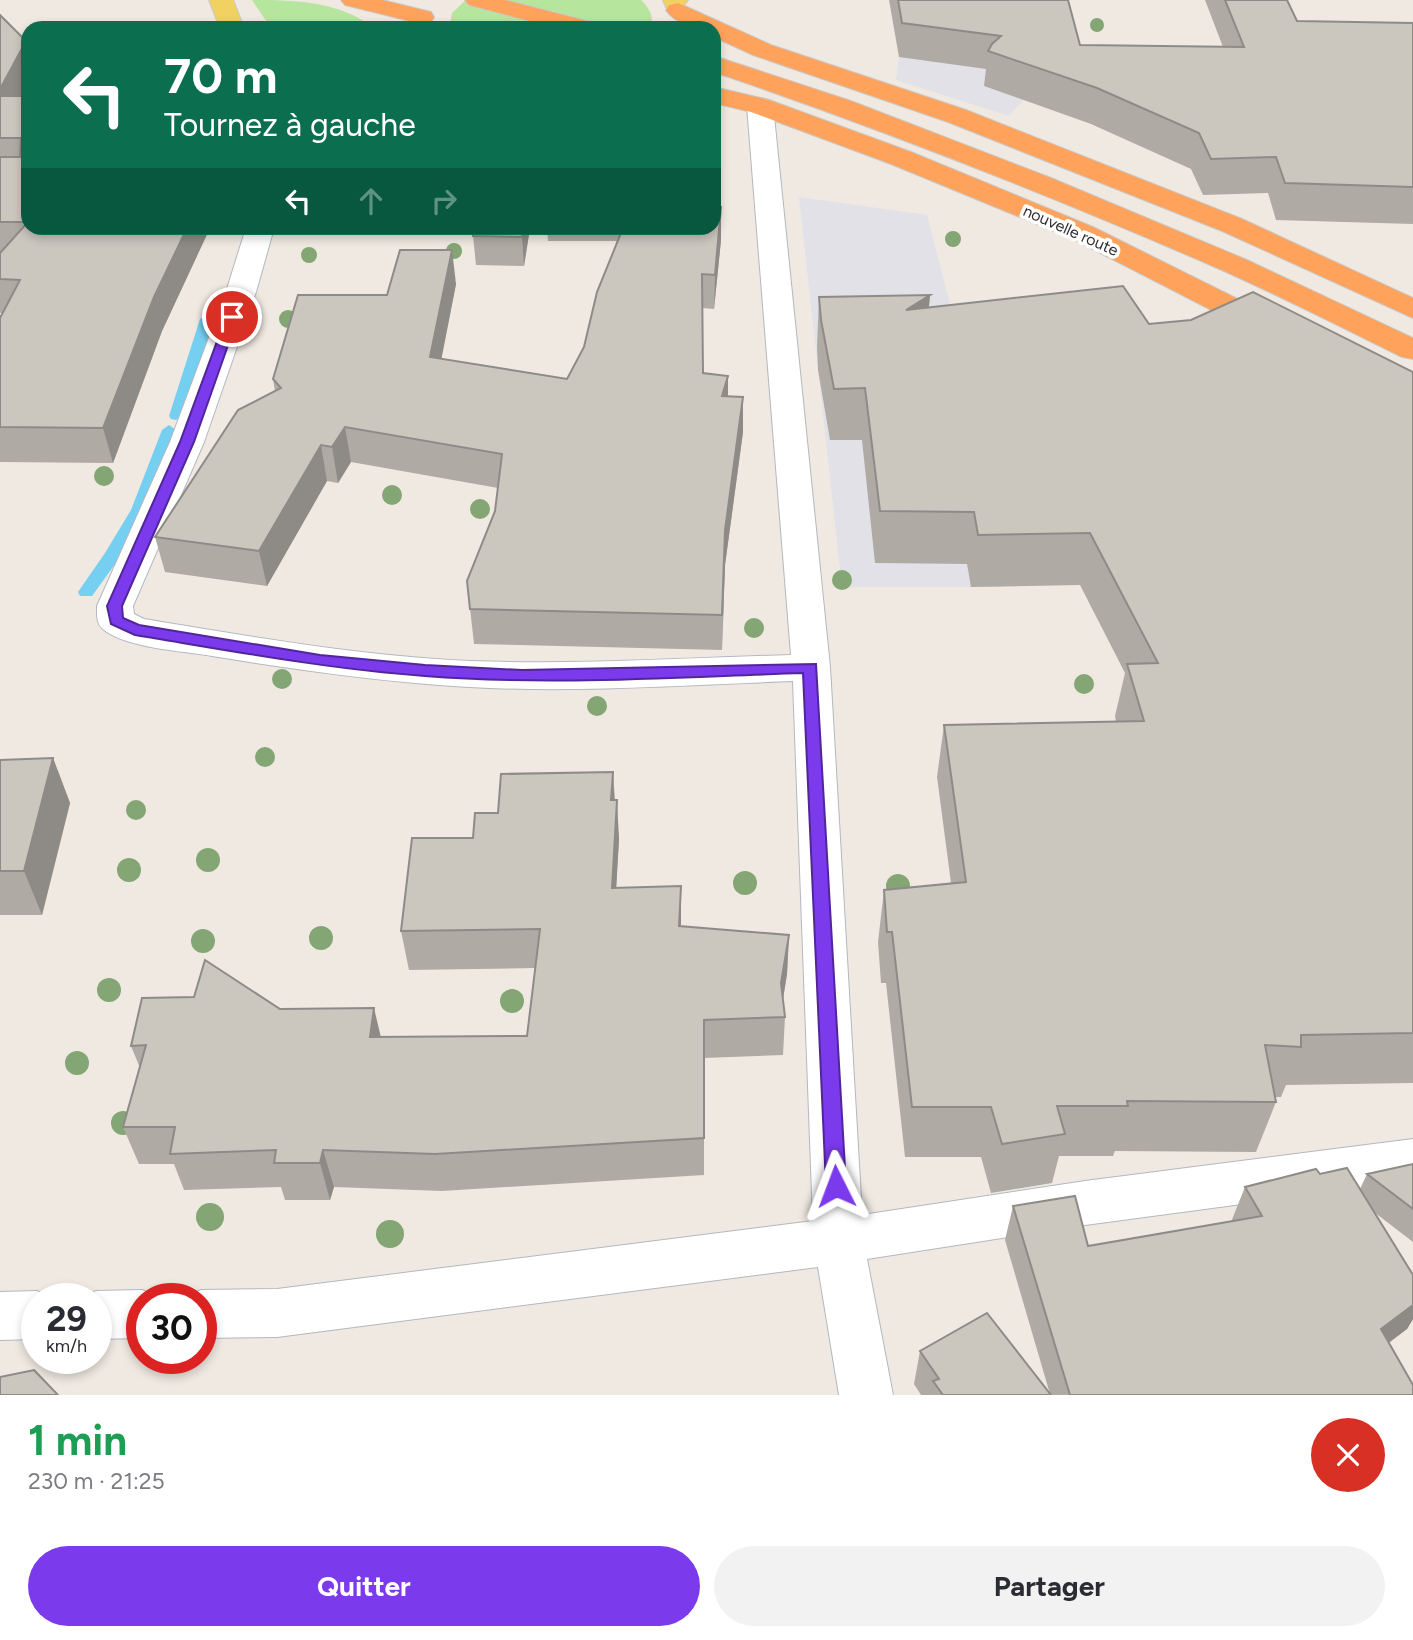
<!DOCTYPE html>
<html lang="fr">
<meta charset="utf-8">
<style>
:root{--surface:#fff;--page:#f2f2f3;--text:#2b2b33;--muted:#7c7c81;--accent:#7c3aed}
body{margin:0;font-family:Figtree,sans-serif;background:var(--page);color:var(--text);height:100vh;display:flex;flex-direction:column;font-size:26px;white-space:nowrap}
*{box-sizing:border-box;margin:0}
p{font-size:23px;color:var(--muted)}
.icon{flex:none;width:38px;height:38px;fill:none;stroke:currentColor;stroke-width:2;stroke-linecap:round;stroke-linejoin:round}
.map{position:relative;height:1395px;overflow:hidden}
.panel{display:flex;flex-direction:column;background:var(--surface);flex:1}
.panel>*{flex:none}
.guide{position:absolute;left:21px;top:21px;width:700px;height:214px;border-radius:21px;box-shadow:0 4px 10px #0003;background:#0b6e4f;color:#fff;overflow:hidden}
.speed{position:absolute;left:21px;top:1283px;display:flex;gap:14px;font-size:35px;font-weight:700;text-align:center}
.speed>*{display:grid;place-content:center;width:91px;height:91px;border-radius:50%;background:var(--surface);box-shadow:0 4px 10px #0003;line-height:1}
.speed small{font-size:18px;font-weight:400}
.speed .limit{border:10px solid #d22;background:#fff;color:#111}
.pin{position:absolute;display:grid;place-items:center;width:60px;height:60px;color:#fff;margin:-30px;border:4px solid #fff;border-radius:50%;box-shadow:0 2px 7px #0007}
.me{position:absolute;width:77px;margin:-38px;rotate:357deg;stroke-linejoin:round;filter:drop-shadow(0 0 5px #0008)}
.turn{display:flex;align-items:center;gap:24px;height:147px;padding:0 28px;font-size:32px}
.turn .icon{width:91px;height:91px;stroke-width:2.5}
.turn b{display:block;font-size:49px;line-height:60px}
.lanes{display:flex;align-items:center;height:66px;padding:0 28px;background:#0003;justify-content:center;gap:35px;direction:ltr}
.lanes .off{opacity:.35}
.round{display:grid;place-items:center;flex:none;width:74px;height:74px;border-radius:37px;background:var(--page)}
.overview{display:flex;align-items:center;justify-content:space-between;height:119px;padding:0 28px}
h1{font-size:42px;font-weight:700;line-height:52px;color:#1e9e55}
.cta{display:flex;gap:14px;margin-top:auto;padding:14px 28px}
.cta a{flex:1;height:80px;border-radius:42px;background:var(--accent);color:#fff;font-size:28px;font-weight:700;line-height:80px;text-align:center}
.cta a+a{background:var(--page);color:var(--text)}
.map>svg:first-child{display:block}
.industrial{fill:#e3e1e8}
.green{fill:#b6e59e}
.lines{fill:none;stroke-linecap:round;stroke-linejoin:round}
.stream{fill:#75cff0;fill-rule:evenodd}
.minor-casing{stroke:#b4b7c1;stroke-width:2}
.major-casing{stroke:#c9c9c9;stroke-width:2}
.highway-casing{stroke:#c9c9c9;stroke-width:2}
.minor{fill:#fff;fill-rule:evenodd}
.major{fill:#f2d163;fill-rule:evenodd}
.highway{fill:#ffa35c;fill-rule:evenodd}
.tree{fill:#84a574}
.wall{fill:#afaba4}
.shaded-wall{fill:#8e8b86}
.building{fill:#cbc7bf;stroke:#8e8b86;stroke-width:2}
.route{fill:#7c3aed;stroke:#51269a;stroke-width:2}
.labels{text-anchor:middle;stroke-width:7;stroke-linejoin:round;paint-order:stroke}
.far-street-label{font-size:16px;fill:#2e2e2e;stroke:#fff}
</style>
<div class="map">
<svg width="1413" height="1395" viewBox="0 0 1413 1395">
<rect width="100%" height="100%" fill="#efe9e1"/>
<g class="industrial">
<path d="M1054 0 1026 97 1009 116 896 80 899 57Z"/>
<path d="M799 197 927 215 952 312 1004 587H842Z"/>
</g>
<g class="green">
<path d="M252 0C294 0 339 1 374 28H271Z"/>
<path d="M466 0H641C649 8 655 17 650 28H449L452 13Z"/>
</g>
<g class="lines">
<g class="stream">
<path d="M207 315 214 319 183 416 176 420 171 419 169 416 200 319Z"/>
<path d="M169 425 176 430 147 510 118 560 92 596H80L78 592 105 553 131 510 162 430Z"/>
</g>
<g class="minor-casing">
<g id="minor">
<path d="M760 98 769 100 773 106 830 667 862 1215 1085 1181 1413 1139V1181L1085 1225 867 1259 893 1395H839L818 1267 277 1337 201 1338V1298H182L201 1290 277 1289 813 1221 793 681C685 685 577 693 469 687 383 682 297 670 212 656 183 651 127 648 104 630 96 624 97 615 97 606L170 442 226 292 246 228H274L256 292 204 442 133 606 134 614 144 619C252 637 361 656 471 661 578 665 685 658 791 655L747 106 751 100Z"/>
<path d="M142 1290 161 1298H142V1338L96 1339V1298H78L96 1291Z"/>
<path d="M37 1291 55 1298H37V1339L0 1340V1292Z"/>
</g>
</g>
<g class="major-casing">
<g id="major">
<path d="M209 0H233L244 28H220Z"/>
<path d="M663 0H688C682 9 676 10 666 7Z"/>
</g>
</g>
<g class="highway-casing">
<g id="highway">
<path d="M341 0H382L431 12 434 17 431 22 422 24 345 5Z"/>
<path d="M465 0H505L595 23 598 28H557L469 5Z"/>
<path d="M678 3 771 45 966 110 1242 219 1413 298V318L1222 231 948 122 753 55 714 37V28C697 28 676 25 666 10L669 5Z"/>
<path d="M714 56 851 101 1051 178 1247 260 1413 338V359L1402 357C1343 328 1284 298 1224 271 1057 198 887 131 714 72Z"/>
<path d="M714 87 769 100 911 152 1093 227 1284 322 1288 329 1284 336 1273 338 1262 336 1073 239 891 164 751 112 714 103Z"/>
</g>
</g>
<use href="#minor" class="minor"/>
<use href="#major" class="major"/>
<use href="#highway" class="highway"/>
</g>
<g class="tree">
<circle cx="1097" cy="25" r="7"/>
<circle cx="953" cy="239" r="8"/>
<circle cx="454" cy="251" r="8"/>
<circle cx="309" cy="255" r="8"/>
<circle cx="288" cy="319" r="9"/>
<circle cx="104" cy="476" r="10"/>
<circle cx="392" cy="495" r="10"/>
<circle cx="480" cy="509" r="10"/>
<circle cx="842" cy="580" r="10"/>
<circle cx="754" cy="628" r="10"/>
<circle cx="282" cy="679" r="10"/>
<circle cx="1084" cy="684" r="10"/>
<circle cx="597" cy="706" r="10"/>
<circle cx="265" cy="757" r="10"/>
<circle cx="136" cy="810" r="10"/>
<circle cx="208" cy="860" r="12"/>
<circle cx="129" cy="870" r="12"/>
<circle cx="745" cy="883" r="12"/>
<circle cx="898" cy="886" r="12"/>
<circle cx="321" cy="938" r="12"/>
<circle cx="203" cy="941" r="12"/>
<circle cx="109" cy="990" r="12"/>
<circle cx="512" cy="1001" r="12"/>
<circle cx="77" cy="1063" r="12"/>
<circle cx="123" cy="1123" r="12"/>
<circle cx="210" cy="1217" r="14"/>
<circle cx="390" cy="1234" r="14"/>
</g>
<g class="wall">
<path d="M889 0H1068L1080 45 1223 47 1205 0H1287L1297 21 1413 23V224L1276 220 1268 193 1203 195 1191 169 1091 124 984 86 986 69 899 57Z"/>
<path d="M0 15 26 41 28 48V85L22 96 28 228H210L162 331 113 463 0 462V318L3 313H0Z"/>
<path d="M721 207V240L714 309 702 308 703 373 728 396 743 432 725 565 722 650 474 644 467 581 495 511 498 488 351 462 338 483 327 481 267 586 165 572 155 537 275 391 273 379 387 295 456 284 441 359 567 379 584 347 618 241H548L547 228H714Z"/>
<path d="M530 228 524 266 476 265 473 236Z"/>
<path d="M930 295 929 307 1149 324 1413 372V1083L1286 1085 1281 1097H1275L1276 1102 1256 1152 1115 1151 1113 1156H1059L1052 1183 991 1193 981 1157H905L886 983H881L878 942 884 890 951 883 937 777 944 725 1116 722 1115 716 1125 673 1080 585 971 587 967 564 875 563 862 440H830L818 370 817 347 819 297Z"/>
<path d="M53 758 70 803 42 915H0V760Z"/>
<path d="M613 772 615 800 619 839 616 888 681 926 789 935 787 974 783 999 785 1017 783 1055 704 1058V1175L442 1191 334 1187 330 1200H285L281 1187 184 1190 174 1164H139L123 1127 140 1068 131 1046 280 1009 381 1037 527 1036 535 968 409 970 401 931 473 838 498 813Z"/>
<path d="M1413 1164V1242L1374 1212 1413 1275V1319L1407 1329 1389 1343 1413 1395H921L914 1384 920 1351 1050 1394 1005 1240 1013 1206 1088 1246 1231 1222 1245 1187 1320 1174 1360 1189 1367 1174Z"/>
</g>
<g class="shaded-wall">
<path d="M26 41 28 48V85L6 128 0 109V89Z"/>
<path d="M721 207V240L714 309 715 275Z"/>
<path d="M187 228H210L162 331 113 463 103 428 154 297Z"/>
<path d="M523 228H530L524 266 522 237Z"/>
<path d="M452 250 456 284 435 392 430 357Z"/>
<path d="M930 295 925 346 906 310Z"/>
<path d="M728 376V411L722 396Z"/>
<path d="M743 397V432L725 565 722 650 725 530Z"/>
<path d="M345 427 351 462 338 483 332 447Z"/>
<path d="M321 445 327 481 267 586 259 551Z"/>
<path d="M53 758 70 803 42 915 24 871Z"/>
<path d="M613 772 615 812 611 800Z"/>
<path d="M617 800 619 839 614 927 612 888Z"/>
<path d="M681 886V925L679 926Z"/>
<path d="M789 935 787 974 780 1017 781 983Z"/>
<path d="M374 1008 383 1046 370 1037Z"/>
<path d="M323 1150 334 1187 330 1200 320 1163Z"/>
<path d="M1413 1305V1319L1407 1329 1362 1362 1381 1329Z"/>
</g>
<g class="building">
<path d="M898 0H1068L1080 45 1244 47 1225 0H1287L1297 21 1413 23V187L1285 183 1276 157 1211 159 1199 133 1097 88 988 51 992 44 1001 36 902 23Z"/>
<path d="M0 15 26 41 0 89Z"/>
<path d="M0 96H28V228H187L154 297 103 428 0 427V318L20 280 0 279V253L28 222H0V157H20L21 138H0Z"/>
<path d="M714 207H721L715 275 702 274 703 373 728 376 722 396 743 397 725 530 722 615 470 609 467 581 495 511 502 454 345 427 332 447 321 445 259 551 155 537 238 410 281 388 273 379 298 295H387L400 250H452L430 357 567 379 584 347 597 292 623 228H714Z"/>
<path d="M474 228H523L522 237 473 236Z"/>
<path d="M1123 286 1149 324 1191 320 1253 292 1413 372V1033L1301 1035V1047L1265 1045 1276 1102 1127 1101 1128 1106H1057L1065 1134 1002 1144 991 1107H912L892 932H887L884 890 966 882 944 725 1144 721 1127 664 1158 663 1090 533 978 535 974 512 880 511 865 388 834 389 821 320 819 297 930 295 906 310Z"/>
<path d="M53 758 24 871H0V760Z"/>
<path d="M613 772 611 800H617L612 888 681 886 679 926 789 935 781 983 785 1017 704 1020V1138L435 1154 323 1150 320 1163H274L276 1150 170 1154 175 1127H123L146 1045 131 1046 142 998 194 997 205 960 280 1009 374 1008 370 1037 527 1036 540 929 401 931 412 838H473L475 813H498L501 774Z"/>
<path d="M1413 1164V1209L1367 1174Z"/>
<path d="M1347 1168 1413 1275V1305L1381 1329 1413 1385V1395H1070L1013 1206 1075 1196 1088 1246 1262 1216 1245 1187 1316 1169 1320 1174Z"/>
<path d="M987 1313 1051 1395H943L933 1381 939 1379 920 1351Z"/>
<path d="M34 1370 58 1395H0V1377Z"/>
</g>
<path class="route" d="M232 313 238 317 194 442 122 606 123 618 139 625 320 655 425 665 522 670 816 664 846 1186 843 1193 836 1196 829 1193 826 1186 803 673C677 677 551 686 425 676 328 669 232 651 135 635L111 624 107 606 180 442 226 317Z"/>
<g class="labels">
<g class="far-street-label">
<text transform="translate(1071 230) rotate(24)" y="6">nouvelle route</text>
</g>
</g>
</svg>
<div class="speed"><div>29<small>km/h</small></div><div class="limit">30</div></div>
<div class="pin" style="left:232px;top:317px;background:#d93025"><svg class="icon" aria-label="arrive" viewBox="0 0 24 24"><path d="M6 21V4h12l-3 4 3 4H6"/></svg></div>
<svg class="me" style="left:836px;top:1186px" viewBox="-20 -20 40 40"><path d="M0-17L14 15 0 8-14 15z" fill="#7c3aed" stroke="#fff" stroke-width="4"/></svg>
<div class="guide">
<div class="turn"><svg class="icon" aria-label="left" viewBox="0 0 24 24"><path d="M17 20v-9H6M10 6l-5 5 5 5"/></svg><div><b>70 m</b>Tournez à gauche</div></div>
<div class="lanes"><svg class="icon" aria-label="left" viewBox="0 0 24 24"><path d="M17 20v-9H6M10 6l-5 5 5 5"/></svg><svg class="icon off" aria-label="ahead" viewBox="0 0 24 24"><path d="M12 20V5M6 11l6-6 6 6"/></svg><svg class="icon off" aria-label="right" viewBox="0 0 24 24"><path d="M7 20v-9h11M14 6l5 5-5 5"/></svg></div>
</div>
</div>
<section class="panel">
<div class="overview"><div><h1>1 min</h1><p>230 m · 21:25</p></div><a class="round" style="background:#d93025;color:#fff"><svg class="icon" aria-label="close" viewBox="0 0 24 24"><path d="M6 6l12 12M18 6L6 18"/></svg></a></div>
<div class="cta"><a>Quitter</a><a>Partager</a></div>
</section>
